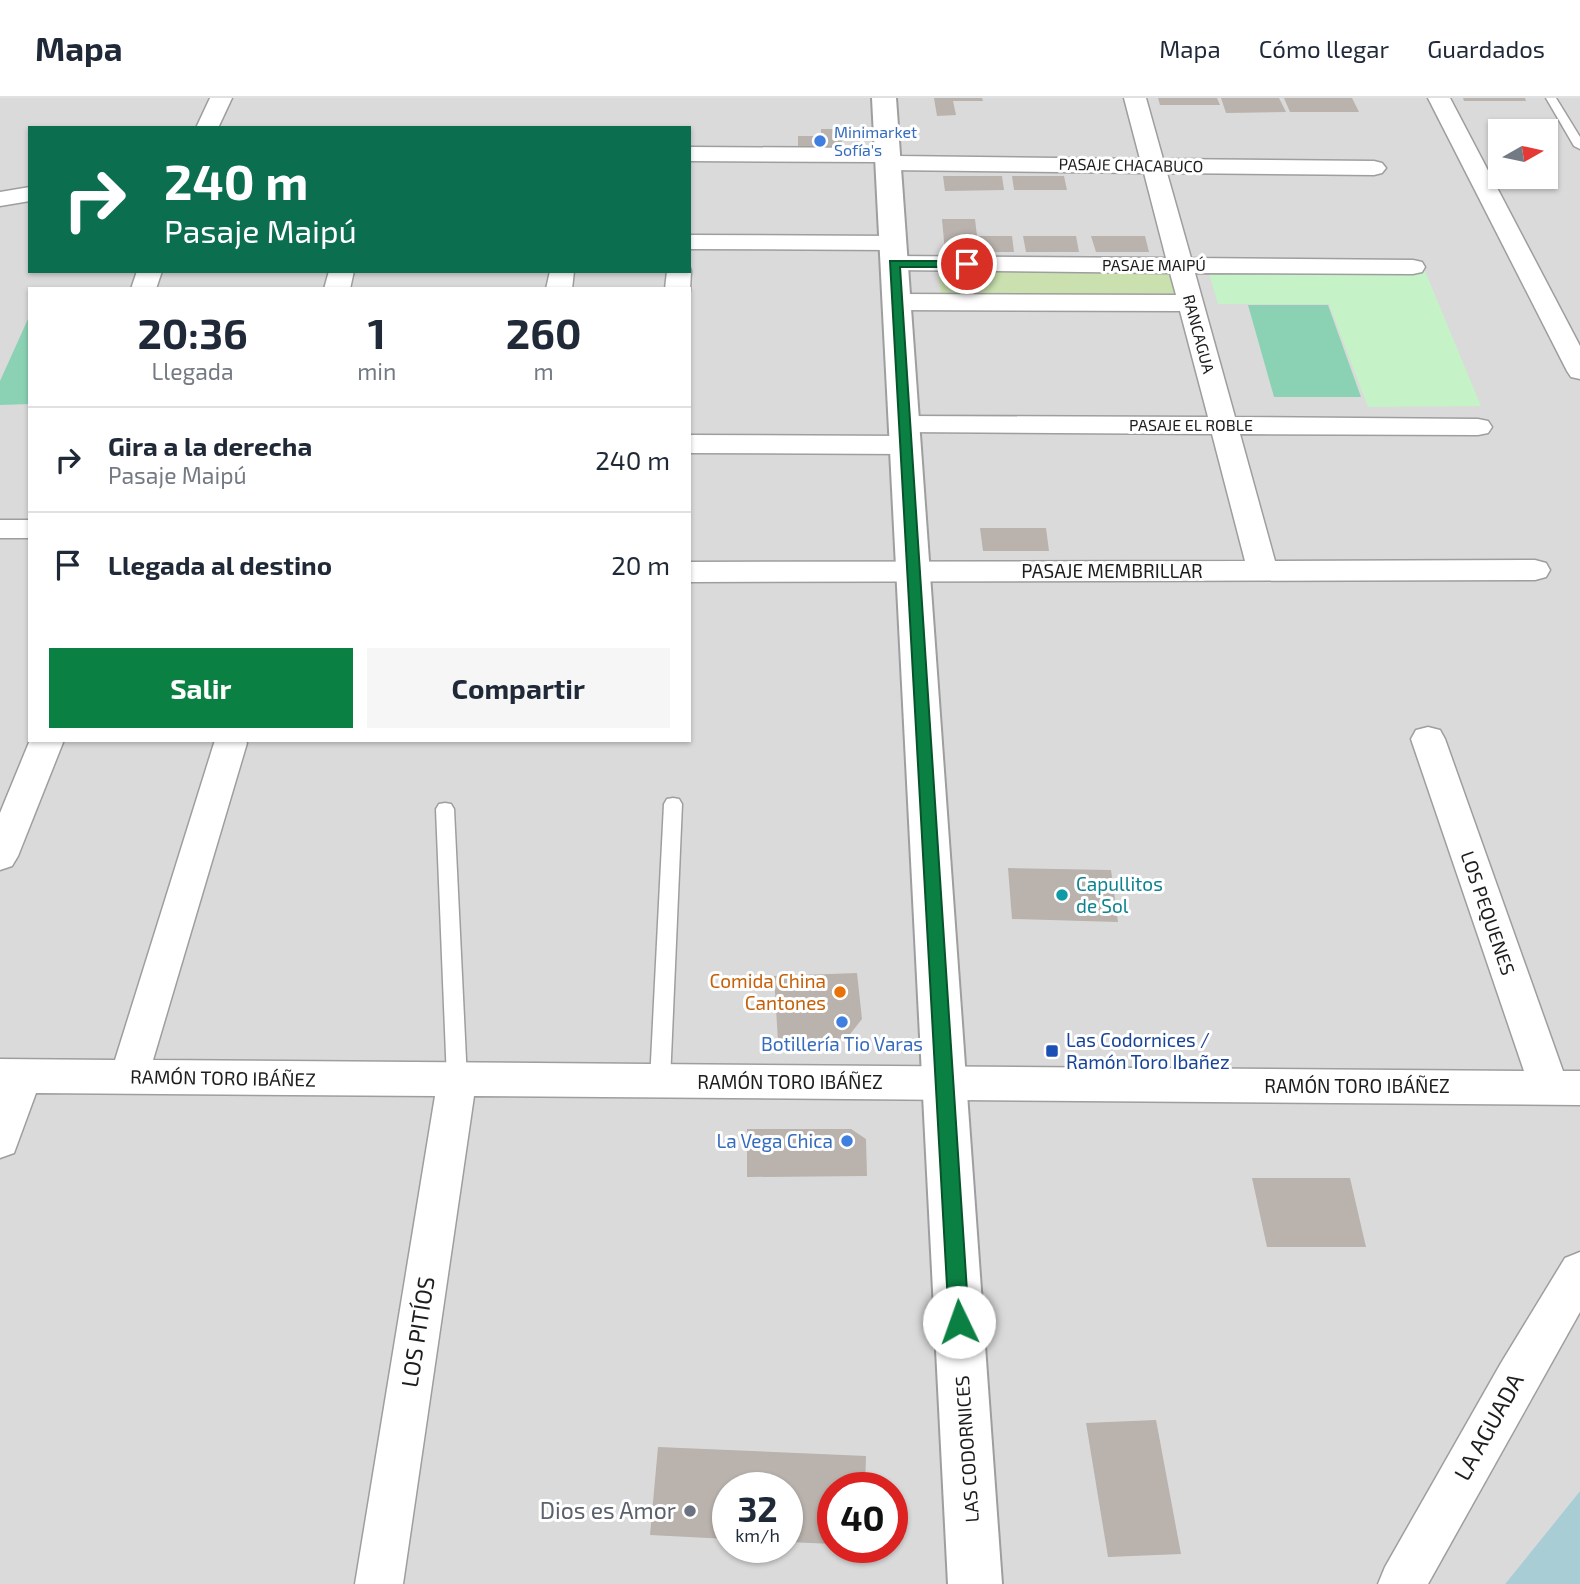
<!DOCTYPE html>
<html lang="es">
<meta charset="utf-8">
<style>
:root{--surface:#fff;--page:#f6f6f7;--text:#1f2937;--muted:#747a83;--line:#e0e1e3;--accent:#0b8043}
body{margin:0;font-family:"Exo 2",sans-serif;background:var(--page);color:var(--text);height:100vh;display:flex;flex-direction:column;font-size:26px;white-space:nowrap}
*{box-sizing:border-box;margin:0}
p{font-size:23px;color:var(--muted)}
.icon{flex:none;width:38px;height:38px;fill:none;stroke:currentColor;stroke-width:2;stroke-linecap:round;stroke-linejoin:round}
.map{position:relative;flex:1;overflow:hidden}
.side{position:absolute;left:28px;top:189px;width:663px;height:455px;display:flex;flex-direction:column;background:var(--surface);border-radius:0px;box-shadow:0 2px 5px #0004}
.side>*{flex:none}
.guide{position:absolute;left:28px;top:28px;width:663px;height:147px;border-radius:0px;box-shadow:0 2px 5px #0004;background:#0b6e4f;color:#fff;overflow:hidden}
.needle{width:46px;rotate:81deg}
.controls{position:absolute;left:1488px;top:21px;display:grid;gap:14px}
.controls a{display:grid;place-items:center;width:70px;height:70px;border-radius:0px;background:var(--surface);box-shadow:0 2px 5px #0004;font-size:35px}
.speed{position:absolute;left:712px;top:1374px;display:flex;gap:14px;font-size:35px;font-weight:700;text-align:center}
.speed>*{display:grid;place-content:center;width:91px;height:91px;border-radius:50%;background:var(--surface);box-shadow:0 2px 5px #0004;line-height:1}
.speed small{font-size:18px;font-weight:400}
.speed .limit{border:10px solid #d22;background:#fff;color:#111}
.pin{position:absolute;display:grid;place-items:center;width:60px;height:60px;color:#fff;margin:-30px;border:4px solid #fff;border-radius:50%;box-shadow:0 2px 7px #0007}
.me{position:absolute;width:77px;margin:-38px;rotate:357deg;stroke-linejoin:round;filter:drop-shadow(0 0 5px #0008)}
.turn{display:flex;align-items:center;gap:24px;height:147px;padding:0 21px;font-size:32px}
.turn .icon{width:91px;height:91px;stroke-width:2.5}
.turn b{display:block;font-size:49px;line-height:60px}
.eta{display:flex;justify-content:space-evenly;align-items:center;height:119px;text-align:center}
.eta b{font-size:42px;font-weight:700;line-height:49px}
.button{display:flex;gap:14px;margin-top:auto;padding:14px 21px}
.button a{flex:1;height:80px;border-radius:0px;background:var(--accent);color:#fff;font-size:28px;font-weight:700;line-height:80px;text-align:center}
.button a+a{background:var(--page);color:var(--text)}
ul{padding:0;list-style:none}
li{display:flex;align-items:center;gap:21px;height:105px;padding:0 21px;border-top:2px solid var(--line)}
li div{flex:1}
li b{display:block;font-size:26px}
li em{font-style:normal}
header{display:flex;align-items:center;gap:42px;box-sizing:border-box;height:98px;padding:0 35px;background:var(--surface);border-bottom:2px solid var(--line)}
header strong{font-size:33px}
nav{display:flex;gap:38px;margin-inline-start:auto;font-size:24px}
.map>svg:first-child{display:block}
.residential{fill:#dbdada;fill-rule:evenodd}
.grass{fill:#cae1af}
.park{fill:#c5f2c7}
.pitch{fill:#8bd2b4}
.water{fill:#a9cdd5}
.building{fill:#b9b2ad}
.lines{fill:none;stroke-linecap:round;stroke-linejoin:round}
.service-casing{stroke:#9e9e9e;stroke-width:3}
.minor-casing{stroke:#9e9e9e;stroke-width:3}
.tertiary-casing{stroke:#9e9e9e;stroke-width:4}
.service{fill:#fff;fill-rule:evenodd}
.minor{fill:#fff;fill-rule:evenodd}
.tertiary{fill:#fff;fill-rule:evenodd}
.route{fill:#0b8043;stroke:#07532c;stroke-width:2}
.shop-dot{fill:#3f7fe0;stroke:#fff;stroke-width:2.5}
.culture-dot{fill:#0f9aa8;stroke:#fff;stroke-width:2.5}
.food-dot{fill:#e8710a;stroke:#fff;stroke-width:2.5}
.transit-dot{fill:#1a4fb4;stroke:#fff;stroke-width:2.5}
.worship-dot{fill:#6b7280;stroke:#fff;stroke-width:2.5}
.labels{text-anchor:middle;stroke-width:6;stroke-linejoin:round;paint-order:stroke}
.far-shop-label{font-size:16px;fill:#366cbe;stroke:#fff;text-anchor:start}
.far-street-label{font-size:16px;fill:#1d1d1d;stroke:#fff}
.street-label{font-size:19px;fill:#1d1d1d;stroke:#fff}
.culture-label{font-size:19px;fill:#0d838f;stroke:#fff;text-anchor:start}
.food-label{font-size:19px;fill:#c56008;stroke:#fff;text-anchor:end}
.transit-label{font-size:19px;fill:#164399;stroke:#fff;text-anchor:start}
.shop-label{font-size:19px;fill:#366cbe;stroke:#fff}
.near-street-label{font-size:23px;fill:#1d1d1d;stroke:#fff}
.near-worship-label{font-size:23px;fill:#5b616d;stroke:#fff;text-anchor:end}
</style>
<header>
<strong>Mapa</strong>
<nav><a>Mapa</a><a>Cómo llegar</a><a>Guardados</a></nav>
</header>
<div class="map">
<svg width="1580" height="1486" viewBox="0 0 1580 1486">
<rect width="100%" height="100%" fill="#ede9e4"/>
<path class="residential" d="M0 0H1580V1393L1505 1486H0ZM30 30H690V173H30ZM1500 33H1545V79H1500ZM30 191H690V642H30ZM728 1390H788V1449H728ZM833 1390H892V1449H833Z"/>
<path class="grass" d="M938 172 1161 174 1171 178 1174 196 1169 198H941Z"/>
<path class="park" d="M1208 172 1425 173 1481 308 1368 309 1329 206H1218Z"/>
<g class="pitch">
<path d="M1248 207H1328L1361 299H1274Z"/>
<path d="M28 221H30V306L0 307V283Z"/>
</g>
<path class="water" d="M1580 1393V1486H1505Z"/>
<g class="building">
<path d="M934 0H982L983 3H953L956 17 937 18Z"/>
<path d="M1158 0H1217L1220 7H1160Z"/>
<path d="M1221 0H1279L1286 14 1226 15Z"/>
<path d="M1284 0H1352L1359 14H1290Z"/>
<path d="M1463 0H1525L1526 3H1464Z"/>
<path d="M821 31H841L842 48H798V38H821Z"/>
<path d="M943 78H1002L1004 92 945 93Z"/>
<path d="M1012 78H1064L1067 92H1014Z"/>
<path d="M942 121H975L977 138H1012L1014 154H945Z"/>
<path d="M1023 138H1076L1079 154H1026Z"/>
<path d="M1091 138H1145L1149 154H1096Z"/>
<path d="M980 430H1046L1049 453H983Z"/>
<path d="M1008 770 1111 772 1118 824 1012 821Z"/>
<path d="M857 875 862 921 847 940 778 943 774 878Z"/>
<path d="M747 1031H851L866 1041 867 1078 747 1079Z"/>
<path d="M1252 1080H1350L1366 1149H1267Z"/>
<path d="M1156 1322 1181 1456 1108 1459 1086 1325Z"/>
<path d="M658 1349 866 1358 865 1390H833V1446L788 1444V1390H728V1441L650 1437Z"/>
</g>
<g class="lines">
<g class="service-casing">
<g id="service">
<path d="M1546 0H1556L1580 39V51L1574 48Z"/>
<path d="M673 700 679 701 682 706 670 983 667 989 660 991 653 989 650 983 664 706 667 701Z"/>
<path d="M445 705 451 706 454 711 467 982 464 988 457 990 450 988 447 982 436 711 439 706Z"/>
</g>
</g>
<g class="minor-casing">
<g id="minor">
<path d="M210 0H232L218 30H196Z"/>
<path d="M1124 0H1146L1163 61 1374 63 1382 65 1386 70 1382 75 1374 77 1167 75 1191 160 1413 162 1422 164 1425 169 1422 174 1413 176 1195 175 1235 319 1478 321 1488 323 1492 329 1488 335 1478 337 1240 336 1275 463 1535 462 1546 465 1550 472 1546 479 1535 482 690 484V464L1245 463 1212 336 904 334 894 332 890 326 894 320 904 318 1208 319 1180 213 896 212 887 209 883 204 887 199 896 196 1176 197 1170 175 894 172 885 170 882 165 885 160 894 158 1166 160 1144 75 888 72 880 70 877 64 690 63V49L887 50 895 52 898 58 1140 61Z"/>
<path d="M1428 0H1450L1580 248V281L1571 279 1567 273Z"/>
<path d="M30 89V103L0 108V94Z"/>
<path d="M690 137 893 138 902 140 905 145 902 150 893 152 690 151Z"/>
<path d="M690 170 691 173 690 193 665 191 667 173H690Z"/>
<path d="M137 173H162L156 191H131Z"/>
<path d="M329 173H354L350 191H324Z"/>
<path d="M550 173H574L572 191H546Z"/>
<path d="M690 337 905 338 915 341 919 347 915 353 905 356 690 355Z"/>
<rect x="0" y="422" width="30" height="18"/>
<path d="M1428 629 1440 632 1445 641 1563 973H1580V1007L474 998 403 1486H355L435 998 36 995 14 1055 0 1060V961L115 962 215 642H245L247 645 153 962 1524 973 1411 641 1416 632Z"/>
<path d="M30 642H64L18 758 12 768 0 772V715Z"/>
<path d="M1580 1154V1214L1428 1486H1378L1385 1469 1501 1265 1565 1160Z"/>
</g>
</g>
<g class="tertiary-casing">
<path id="tertiary" d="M872 0H896L1002 1486H948Z"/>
</g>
<use href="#service" class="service"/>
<use href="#minor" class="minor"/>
<use href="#tertiary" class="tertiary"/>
</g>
<path class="route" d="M890 163H967L972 166 967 169H900L969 1224 966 1231 959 1234 952 1231 949 1224Z"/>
<g class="shop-dot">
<circle cx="820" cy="43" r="7"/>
<circle cx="842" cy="924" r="7"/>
<circle cx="847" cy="1043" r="7"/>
</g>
<circle class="culture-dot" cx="1062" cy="797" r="7"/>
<circle class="food-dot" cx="840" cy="894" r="7"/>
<rect class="transit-dot" x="1045" y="946" width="14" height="14" rx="3.5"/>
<circle class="worship-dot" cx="690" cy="1413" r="7"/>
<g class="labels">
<g class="far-shop-label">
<text x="834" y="40">Minimarket<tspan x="834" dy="18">Sofía's</tspan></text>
</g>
<g class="far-street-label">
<text transform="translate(1131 67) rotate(1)" y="6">PASAJE CHACABUCO</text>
<text x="1154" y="173">PASAJE MAIPÚ</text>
<text transform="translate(1199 236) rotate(75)" y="6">RANCAGUA</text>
<text x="1191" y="333">PASAJE EL ROBLE</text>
</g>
<g class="street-label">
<text x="1112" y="480">PASAJE MEMBRILLAR</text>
<text transform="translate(1488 815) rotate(71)" y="7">LOS PEQUENES</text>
<text transform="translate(223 980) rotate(1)" y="7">RAMÓN TORO IBÁÑEZ</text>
<text x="790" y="991">RAMÓN TORO IBÁÑEZ</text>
<text x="1357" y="995">RAMÓN TORO IBÁÑEZ</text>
<text transform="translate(967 1351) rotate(-94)" y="7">LAS CODORNICES</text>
</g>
<g class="culture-label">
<text x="1076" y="793">Capullitos<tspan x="1076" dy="22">de Sol</tspan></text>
</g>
<g class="food-label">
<text x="826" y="890">Comida China<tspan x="826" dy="22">Cantones</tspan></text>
</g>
<g class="transit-label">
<text x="1066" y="949">Las Codornices /<tspan x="1066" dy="22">Ramón Toro Ibañez</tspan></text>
</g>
<g class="shop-label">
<text x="842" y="953">Botillería Tio Varas</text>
<text x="833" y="1050" text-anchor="end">La Vega Chica</text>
</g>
<g class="near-street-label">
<text transform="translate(418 1234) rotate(-81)" y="8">LOS PITÍOS</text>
<text transform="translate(1489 1329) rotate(-61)" y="8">LA AGUADA</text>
</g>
<g class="near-worship-label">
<text x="676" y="1421">Dios es Amor</text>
</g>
</g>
</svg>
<div class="controls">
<a><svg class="needle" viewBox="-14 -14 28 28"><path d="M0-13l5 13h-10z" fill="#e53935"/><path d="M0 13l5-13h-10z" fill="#747a83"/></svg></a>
</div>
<div class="speed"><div>32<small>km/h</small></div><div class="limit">40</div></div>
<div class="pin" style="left:967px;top:166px;background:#d93025"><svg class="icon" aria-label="arrive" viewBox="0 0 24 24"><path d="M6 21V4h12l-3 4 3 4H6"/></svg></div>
<svg class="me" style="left:959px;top:1224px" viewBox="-20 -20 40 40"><circle r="19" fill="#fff"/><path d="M0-13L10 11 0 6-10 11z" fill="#0b8043"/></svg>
<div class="guide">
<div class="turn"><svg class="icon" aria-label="right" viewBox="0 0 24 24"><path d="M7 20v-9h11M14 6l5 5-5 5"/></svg><div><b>240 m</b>Pasaje Maipú</div></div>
</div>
<section class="side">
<div class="eta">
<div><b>20:36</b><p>Llegada</p></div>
<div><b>1</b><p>min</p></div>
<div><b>260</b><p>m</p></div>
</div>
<ul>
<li><svg class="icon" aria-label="right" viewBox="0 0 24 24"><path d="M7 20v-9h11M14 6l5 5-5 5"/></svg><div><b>Gira a la derecha</b><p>Pasaje Maipú</p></div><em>240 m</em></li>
<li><svg class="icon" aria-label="arrive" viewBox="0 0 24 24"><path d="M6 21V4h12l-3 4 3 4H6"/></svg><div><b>Llegada al destino</b></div><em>20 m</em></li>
</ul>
<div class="button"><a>Salir</a><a>Compartir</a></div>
</section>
</div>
